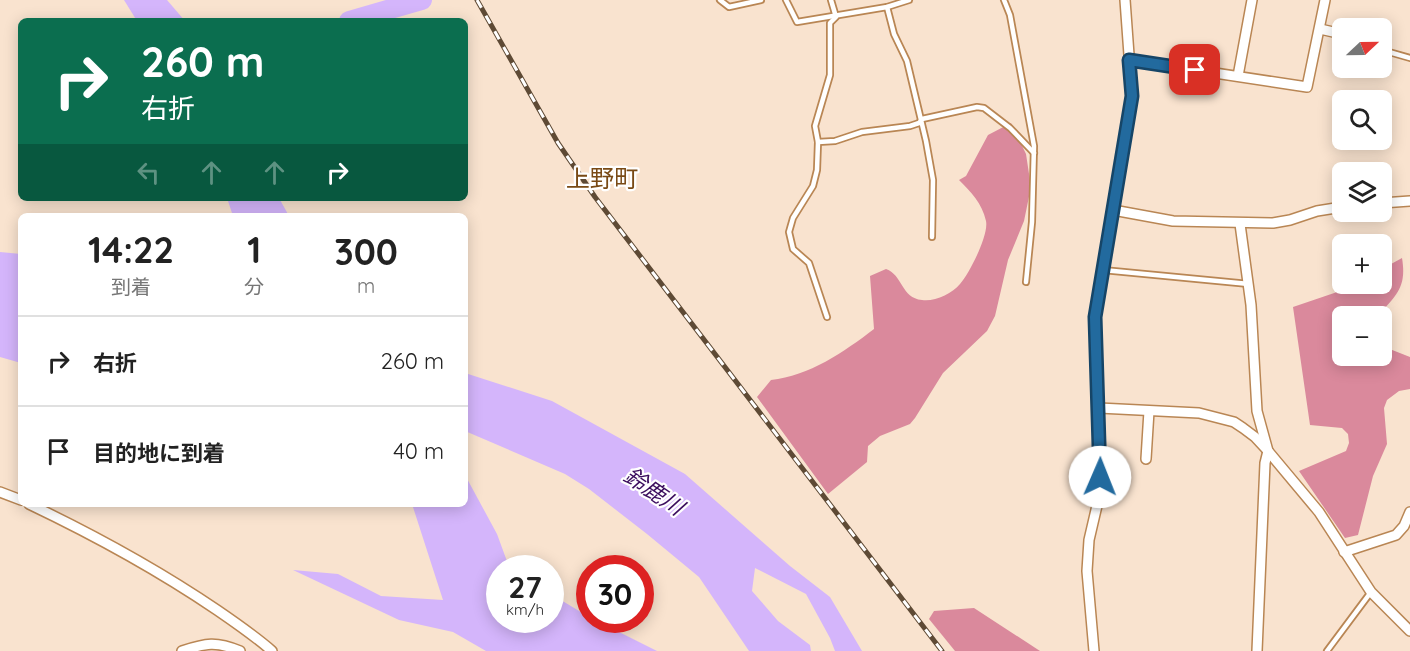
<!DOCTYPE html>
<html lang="ja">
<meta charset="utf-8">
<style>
:root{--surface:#fff;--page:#f2f2f2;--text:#222;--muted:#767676;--line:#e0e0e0}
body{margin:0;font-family:Quicksand,"Noto Sans JP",sans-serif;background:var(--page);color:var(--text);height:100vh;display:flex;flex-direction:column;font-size:22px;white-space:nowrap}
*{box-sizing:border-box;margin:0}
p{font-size:20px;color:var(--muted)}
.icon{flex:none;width:33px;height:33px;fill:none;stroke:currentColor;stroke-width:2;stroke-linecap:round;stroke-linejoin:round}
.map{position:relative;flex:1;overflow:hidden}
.details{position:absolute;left:18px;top:213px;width:450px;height:294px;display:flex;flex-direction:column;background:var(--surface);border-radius:9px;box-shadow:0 3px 15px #0003}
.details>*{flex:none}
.banner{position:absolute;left:18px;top:18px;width:450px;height:183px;border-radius:9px;box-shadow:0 3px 15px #0003;background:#0b6e4f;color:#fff;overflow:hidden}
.needle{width:39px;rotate:68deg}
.tools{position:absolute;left:1332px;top:18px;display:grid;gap:12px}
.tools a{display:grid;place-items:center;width:60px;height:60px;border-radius:9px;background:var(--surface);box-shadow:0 3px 15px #0003;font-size:30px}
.speed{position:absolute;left:486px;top:555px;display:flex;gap:12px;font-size:30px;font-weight:700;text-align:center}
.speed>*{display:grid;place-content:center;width:78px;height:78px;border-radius:50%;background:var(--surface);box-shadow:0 3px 15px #0003;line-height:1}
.speed small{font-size:15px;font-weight:400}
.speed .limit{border:9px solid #d22;background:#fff;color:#111}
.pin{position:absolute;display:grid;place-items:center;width:51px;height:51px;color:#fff;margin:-26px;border-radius:12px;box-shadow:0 3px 9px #0006}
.me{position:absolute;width:66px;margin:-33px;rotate:1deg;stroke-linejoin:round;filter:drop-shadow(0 0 4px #0008)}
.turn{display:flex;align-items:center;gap:21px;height:126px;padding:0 24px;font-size:27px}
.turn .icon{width:78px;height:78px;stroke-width:2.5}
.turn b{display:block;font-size:42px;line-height:51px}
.lanes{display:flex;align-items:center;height:57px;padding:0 24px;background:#0003;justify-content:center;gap:30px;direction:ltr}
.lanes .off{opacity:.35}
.eta{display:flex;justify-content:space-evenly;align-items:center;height:102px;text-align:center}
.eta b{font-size:36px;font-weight:700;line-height:42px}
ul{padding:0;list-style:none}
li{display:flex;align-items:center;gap:18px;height:90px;padding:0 24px;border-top:2px solid var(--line)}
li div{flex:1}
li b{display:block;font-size:22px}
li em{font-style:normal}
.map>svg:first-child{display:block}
.forest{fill:#da899c}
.water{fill:#d4b5fb}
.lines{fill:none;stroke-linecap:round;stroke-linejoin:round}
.river{stroke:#d4b5fb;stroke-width:20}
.lane-casing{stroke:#b98654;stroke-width:8}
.street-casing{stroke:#b98654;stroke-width:12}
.lane{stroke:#fff;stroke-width:4.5}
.street{stroke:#fff;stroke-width:9}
.rail-casing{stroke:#5e4a35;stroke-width:5}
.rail{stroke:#fff;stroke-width:3;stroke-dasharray:9;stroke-linecap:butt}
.route-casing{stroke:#164567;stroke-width:15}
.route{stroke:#226a9e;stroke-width:10}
.labels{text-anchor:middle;stroke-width:4.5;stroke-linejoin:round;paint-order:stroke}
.water-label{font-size:22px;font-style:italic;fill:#3b0d5e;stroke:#fff}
.quarter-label{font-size:24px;fill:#794a15;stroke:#fff}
</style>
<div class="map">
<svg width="1410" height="651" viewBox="0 0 1410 651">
<rect width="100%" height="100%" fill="#f9e3cf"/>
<g class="forest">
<path d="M1011 123 1026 154 1031 187 1024 221 1008 260 995 316 987 331 943 373 915 418 910 424 880 436 868 446 867 462 828 494 757 397 771 380C809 376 844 352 874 329L870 276 886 269C903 275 901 298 922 300 934 302 952 294 960 284 969 274 989 235 986 221 982 203 971 192 959 180L966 176 988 135Z"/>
<path d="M1402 258C1407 288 1396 295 1378 316H1342V356H1382V346L1410 357V389L1399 391 1387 400 1384 408 1387 444 1373 476 1358 535 1345 538 1299 471 1346 451 1349 443 1348 434 1342 428 1310 425 1293 307 1346 289 1356 284H1382V269Z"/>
<path d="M974 608 1040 651H955L929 619 934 611Z"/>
</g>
<g class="water">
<path d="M124 0H167L185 21H137Z"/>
<path d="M227 198H279L289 216H233Z"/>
<path d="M0 252 21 254V363L0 357Z"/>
<path d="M465 373 552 401 685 474 790 566 830 597 862 651H835L830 638 806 594 755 568 752 591 778 621 810 645 811 651H749L699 577 647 534 589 489 565 474 465 431Z"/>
<path d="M465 475 497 534 508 564 515 568H500V620H550L551 594 589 617 590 620H595L657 651H486L453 632 399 620 293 570 338 574 381 596 443 600 412 504H465Z"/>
</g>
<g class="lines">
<path class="river" d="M349 21 422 0"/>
<g class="lane-casing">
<g id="lane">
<path d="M720 0 729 7 761 0"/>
<path d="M786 0 797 22 887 7 909 0"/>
<path d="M1004 0 1010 15 1034 146 1032 222 1026 282"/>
<path d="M887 7 894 34 907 61 926 141 933 180 932 237"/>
<path d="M1382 50 1410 58"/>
<path d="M818 142 835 141 862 132 910 126 919 123 922 119 977 107 984 108 1010 128 1034 153"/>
<path d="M1103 270 1249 284"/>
<path d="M827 317 809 263 793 249 789 232 793 218 813 186 817 170 818 142 815 126 830 75V23L836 17 831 0"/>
<path d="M1327 651 1371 592"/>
</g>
</g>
<g class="street-casing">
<g id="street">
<path d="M1320 29 1342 34"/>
<path d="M1129 60 1307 87 1325 0"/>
<path d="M1238 76 1252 0"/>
<path d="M1382 203 1410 201"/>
<path d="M1113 210 1173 221 1273 223 1290 220 1317 211 1342 207"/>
<path d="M1240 224 1251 305 1257 411 1268 451 1265 463 1257 651"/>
<path d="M1099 408 1199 413 1234 422 1243 428 1255 437 1268 451 1319 512 1371 592 1410 631"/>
<path d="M1146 459 1149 411"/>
<path d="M0 492 21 500"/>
<path d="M29 504C94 535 158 570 217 610 236 623 255 636 272 651"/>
<path d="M1344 552 1396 535 1404 526 1410 512"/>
<path d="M182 651C206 643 216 641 240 651"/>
<path d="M1094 651 1087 571 1089 540 1099 497 1100 456 1095 317 1132 96 1125 0"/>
</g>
</g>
<use href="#lane" class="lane"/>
<use href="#street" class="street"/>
<g class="rail-casing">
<path id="rail" d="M477 0 558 143 595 197 942 651"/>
</g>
<use href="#rail" class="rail"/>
</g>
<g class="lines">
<g class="route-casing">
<path id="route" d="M1100 477 1095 317 1132 96 1129 60 1195 70"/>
</g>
<use href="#route" class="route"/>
</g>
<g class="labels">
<g class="water-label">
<text transform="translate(654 491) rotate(34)" y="8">鈴鹿川</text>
</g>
<g class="quarter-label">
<text x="602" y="187">上野町</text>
</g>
</g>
</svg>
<div class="tools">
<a><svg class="needle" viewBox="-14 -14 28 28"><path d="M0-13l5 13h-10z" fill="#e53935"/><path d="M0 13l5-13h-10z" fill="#767676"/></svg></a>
<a><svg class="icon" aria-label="search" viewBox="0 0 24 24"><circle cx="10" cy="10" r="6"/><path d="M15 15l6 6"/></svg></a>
<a><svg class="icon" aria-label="layers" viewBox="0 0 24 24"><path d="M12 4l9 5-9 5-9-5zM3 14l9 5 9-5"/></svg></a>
<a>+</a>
<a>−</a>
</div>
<div class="speed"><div>27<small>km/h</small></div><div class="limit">30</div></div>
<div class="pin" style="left:1195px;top:70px;background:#d93025"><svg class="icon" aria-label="arrive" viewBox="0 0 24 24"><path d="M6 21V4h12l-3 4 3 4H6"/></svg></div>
<svg class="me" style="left:1100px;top:477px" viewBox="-20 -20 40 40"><circle r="19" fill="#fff"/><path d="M0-13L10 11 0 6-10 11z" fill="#226a9e"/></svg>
<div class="banner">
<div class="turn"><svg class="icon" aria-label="right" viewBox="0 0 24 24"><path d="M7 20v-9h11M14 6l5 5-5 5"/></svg><div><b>260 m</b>右折</div></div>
<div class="lanes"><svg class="icon off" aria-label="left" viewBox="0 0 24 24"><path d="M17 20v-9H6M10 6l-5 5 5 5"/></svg><svg class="icon off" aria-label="ahead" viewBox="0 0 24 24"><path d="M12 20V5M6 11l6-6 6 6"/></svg><svg class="icon off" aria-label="ahead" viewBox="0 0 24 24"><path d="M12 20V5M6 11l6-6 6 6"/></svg><svg class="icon" aria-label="right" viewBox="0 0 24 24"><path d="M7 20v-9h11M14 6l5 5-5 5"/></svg></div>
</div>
<section class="details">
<div class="eta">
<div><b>14:22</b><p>到着</p></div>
<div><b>1</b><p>分</p></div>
<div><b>300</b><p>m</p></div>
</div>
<ul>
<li><svg class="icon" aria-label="right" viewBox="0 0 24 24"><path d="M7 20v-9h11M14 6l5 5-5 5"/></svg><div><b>右折</b></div><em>260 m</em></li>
<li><svg class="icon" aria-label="arrive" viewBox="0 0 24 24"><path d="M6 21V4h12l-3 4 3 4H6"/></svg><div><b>目的地に到着</b></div><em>40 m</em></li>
</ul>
</section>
</div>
